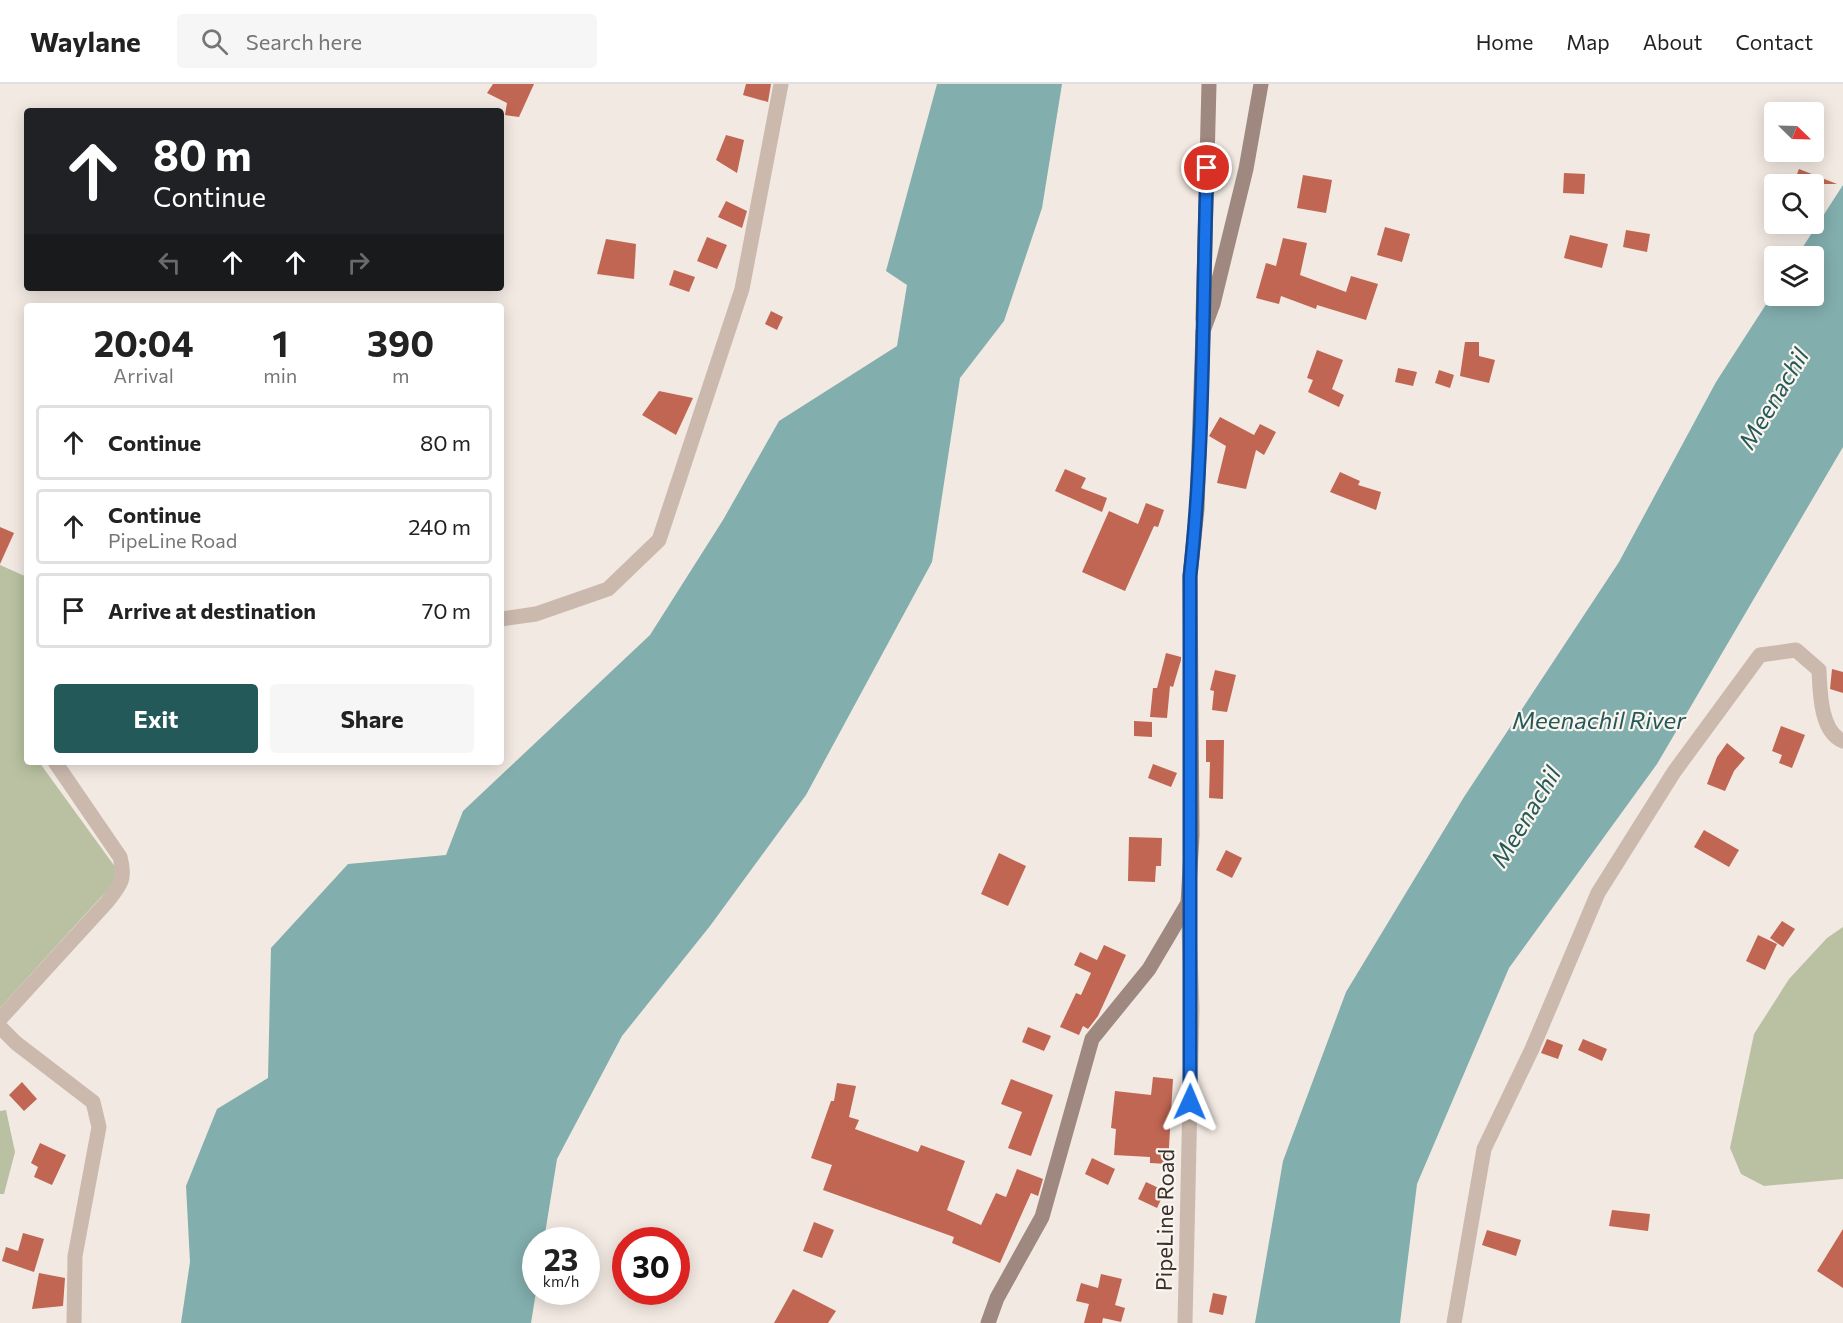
<!DOCTYPE html>
<style>
:root{--surface:#fff;--page:#f6f6f6;--text:#222;--muted:#767676;--line:#e0e0e0;--accent:#235959}
body{margin:0;font-family:Commissioner,sans-serif;background:var(--page);color:var(--text);height:100vh;display:flex;flex-direction:column;font-size:22px;white-space:nowrap}
*{box-sizing:border-box;margin:0}
p{font-size:20px;color:var(--muted)}
.icon{flex:none;width:33px;height:33px;fill:none;stroke:currentColor;stroke-width:2;stroke-linecap:round;stroke-linejoin:round}
.map{position:relative;flex:1;overflow:hidden}
.side{position:absolute;left:24px;top:219px;width:480px;height:462px;display:flex;flex-direction:column;background:var(--surface);border-radius:6px;box-shadow:0 3px 15px #0003}
.side>*{flex:none}
.hud{position:absolute;left:24px;top:24px;width:480px;height:183px;border-radius:6px;box-shadow:0 3px 15px #0003;background:#202124;color:#fff;overflow:hidden}
.needle{width:39px;rotate:113deg}
.fabs{position:absolute;left:1764px;top:18px;display:grid;gap:12px}
.fabs a{display:grid;place-items:center;width:60px;height:60px;border-radius:6px;background:var(--surface);box-shadow:0 3px 15px #0003;font-size:30px}
.speed{position:absolute;left:522px;top:1143px;display:flex;gap:12px;font-size:30px;font-weight:700;text-align:center}
.speed>*{display:grid;place-content:center;width:78px;height:78px;border-radius:50%;background:var(--surface);box-shadow:0 3px 15px #0003;line-height:1}
.speed small{font-size:15px;font-weight:400}
.speed .limit{border:9px solid #d22;background:#fff;color:#111}
.pin{position:absolute;display:grid;place-items:center;width:51px;height:51px;color:#fff;margin:-26px;border:3px solid #fff;border-radius:50%;box-shadow:0 2px 6px #0007}
.me{position:absolute;width:66px;margin:-33px;rotate:1deg;stroke-linejoin:round;filter:drop-shadow(0 0 4px #0008)}
.turn{display:flex;align-items:center;gap:21px;height:126px;padding:0 30px;font-size:27px}
.turn .icon{width:78px;height:78px;stroke-width:2.5}
.turn b{display:block;font-size:42px;line-height:51px}
.lanes{display:flex;align-items:center;height:57px;padding:0 30px;background:#0003;justify-content:center;gap:30px;direction:ltr}
.lanes .off{opacity:.35}
.eta{display:flex;justify-content:space-evenly;align-items:center;height:102px;text-align:center}
.eta b{font-size:36px;font-weight:700;line-height:42px}
.primary-button{display:flex;gap:12px;margin-top:auto;padding:12px 30px}
.primary-button a{flex:1;height:69px;border-radius:6px;background:var(--accent);color:#fff;font-size:24px;font-weight:700;line-height:69px;text-align:center}
.primary-button a+a{background:var(--page);color:var(--text)}
ul{padding:0;list-style:none}
li{display:flex;align-items:center;gap:18px;height:75px;margin:0 12px 9px;padding:0 18px;border:3px solid var(--line);border-radius:6px}
li div{flex:1}
li b{display:block;font-size:22px}
li em{font-style:normal}
header{display:flex;align-items:center;gap:36px;box-sizing:border-box;height:84px;padding:0 30px;background:var(--surface);border-bottom:2px solid var(--line)}
header strong{font-size:28px}
nav{display:flex;gap:33px;margin-inline-start:auto;font-size:21px}
.search{width:420px;height:54px;background:var(--page);display:flex;align-items:center;gap:15px;box-sizing:border-box;padding:0 21px;border-radius:6px;color:var(--muted);font-size:22px}
.map>svg:first-child{display:block}
.green{fill:#b9c1a2}
.water{fill:#82aead}
.building{fill:#c06652}
.lines{fill:none;stroke-linecap:round;stroke-linejoin:round}
.street{stroke:#cbb9ad;stroke-width:15}
.secondary{stroke:#9e887f;stroke-width:15}
.route-casing{stroke:#114b97;stroke-width:15}
.route{stroke:#1a73e8;stroke-width:10}
.labels{text-anchor:middle;stroke-width:4.5;stroke-linejoin:round;paint-order:stroke}
.street-label{font-size:22px;fill:#392f2c;stroke:#faf4ee}
.water-label{font-size:24px;font-style:italic;fill:#235959;stroke:#faf4ee}
</style>
<header>
<strong>Waylane</strong>
<div class="search"><svg class="icon" aria-label="search" viewBox="0 0 24 24"><circle cx="10" cy="10" r="6"/><path d="M15 15l6 6"/></svg>Search here</div>
<nav><a>Home</a><a>Map</a><a>About</a><a>Contact</a></nav>
</header>
<div class="map">
<svg width="1843" height="1239" viewBox="0 0 1843 1239">
<rect width="100%" height="100%" fill="#f2e9e2"/>
<g class="green">
<path d="M0 481 27 493V678H39L121 791 0 924Z"/>
<path d="M1843 843V1095L1764 1102 1741 1090 1730 1064 1754 950 1789 895 1827 854Z"/>
<path d="M6 1026 15 1068 4 1110H0V1027Z"/>
</g>
<g class="water">
<path d="M937 0H1062L1042 124 1004 237 960 294 932 478 806 711 710 842 622 952 557 1075 544 1156H536V1208L531 1239H181L190 1178 186 1102 217 1025 268 994 271 864 348 780 446 771 463 727 650 551 723 436 779 337 897 262 907 201 886 187Z"/>
<path d="M1843 101V363L1657 680 1509 884 1417 1100 1400 1239H1255L1283 1077 1346 908 1464 713 1619 478 1716 298 1774 208V212H1814V172H1797Z"/>
</g>
<g class="building">
<path d="M493 0H534L519 33 505 31 507 19 487 9Z"/>
<path d="M746 0H771L768 18 743 11Z"/>
<path d="M726 51 744 56 737 89 716 76Z"/>
<path d="M1799 85 1837 100H1793Z"/>
<path d="M1564 89 1585 90 1584 110 1563 109Z"/>
<path d="M1303 91 1332 96 1326 129 1297 124Z"/>
<path d="M726 117 747 127 742 144 718 133Z"/>
<path d="M1385 143 1410 150 1402 178 1377 171Z"/>
<path d="M1626 146 1650 150 1647 168 1623 163Z"/>
<path d="M1570 151 1608 160 1602 184 1564 174Z"/>
<path d="M707 153 727 161 717 185 697 177Z"/>
<path d="M1283 154 1307 159 1300 191 1346 208 1351 192 1378 200 1366 236 1317 221 1316 225 1281 212 1279 220 1256 214 1266 179 1276 182Z"/>
<path d="M606 155 636 160 634 195 597 190Z"/>
<path d="M674 186 695 193 689 208 669 201Z"/>
<path d="M771 227 783 233 777 246 765 240Z"/>
<path d="M1465 258H1479V272L1495 276 1489 299 1460 292Z"/>
<path d="M1317 266 1343 276 1332 305 1344 311 1339 323 1308 308 1313 296 1307 294Z"/>
<path d="M1398 284 1417 288 1413 302 1395 298Z"/>
<path d="M1439 286 1454 291 1450 304 1435 299Z"/>
<path d="M659 307 693 314 676 351 642 331Z"/>
<path d="M1220 333 1254 351 1260 340 1276 348 1264 371 1256 366 1246 405 1217 399 1226 362 1209 352Z"/>
<path d="M1065 385 1086 394 1081 404 1107 414 1102 428 1055 407Z"/>
<path d="M1340 388 1360 397 1358 401 1381 408 1376 426 1330 408Z"/>
<path d="M1146 419 1164 426 1158 443 1154 442 1125 507 1082 488 1109 427 1138 440Z"/>
<path d="M0 443 14 449 0 480Z"/>
<path d="M1166 569 1181 573V576L1173 603 1170 602 1167 634 1150 633 1153 604H1157Z"/>
<path d="M1832 585 1843 588V609L1830 605Z"/>
<path d="M1215 586 1236 591 1227 628 1212 626 1214 607 1210 606Z"/>
<path d="M1134 637 1152 638V653L1134 652Z"/>
<path d="M1781 642 1805 651 1792 684 1779 679 1782 671 1772 667Z"/>
<path d="M1206 656H1224L1223 715 1209 714 1210 678H1206Z"/>
<path d="M1727 659 1745 674 1734 687 1725 707 1707 700 1717 673Z"/>
<path d="M1153 680 1177 689 1171 703 1148 694Z"/>
<path d="M1704 746 1739 766 1729 783 1694 763Z"/>
<path d="M1129 753 1162 754 1161 782H1156L1155 798 1128 797Z"/>
<path d="M1226 766 1242 774 1232 794 1216 786Z"/>
<path d="M999 769 1026 782 1008 822 981 810Z"/>
<path d="M1782 837 1795 845 1783 863 1770 854Z"/>
<path d="M1758 851 1777 860 1765 886 1746 877Z"/>
<path d="M1104 861 1126 871 1098 932 1088 945 1083 942 1079 951 1060 943 1076 909 1081 911 1091 889 1074 881 1080 868 1097 876Z"/>
<path d="M1028 943 1051 952 1044 967 1022 958Z"/>
<path d="M1547 955 1563 961 1558 975 1541 969Z"/>
<path d="M1583 955 1607 965 1602 977 1578 966Z"/>
<path d="M1153 993 1173 995 1168 1080 1150 1079V1073L1114 1071 1116 1045 1111 1044 1115 1007 1151 1011Z"/>
<path d="M1011 995 1053 1011 1031 1072 1008 1064 1022 1028 1001 1020Z"/>
<path d="M22 998 37 1015 24 1027 9 1011Z"/>
<path d="M837 999 856 1002 849 1033 859 1036 855 1045 918 1068 921 1061 965 1077 947 1126 981 1141 996 1109 1006 1113 1017 1085 1043 1095 1038 1112 1031 1109 1000 1179 952 1159 954 1153 823 1106 832 1081 811 1074 831 1017H834Z"/>
<path d="M40 1059 66 1071 52 1101 34 1093 38 1083 31 1079Z"/>
<path d="M1092 1074 1115 1085 1108 1101 1085 1090Z"/>
<path d="M1146 1098 1165 1107 1157 1124 1138 1115Z"/>
<path d="M1612 1126 1650 1130 1648 1147 1609 1142Z"/>
<path d="M814 1138 834 1146 822 1174 803 1167Z"/>
<path d="M1843 1145V1204L1817 1187Z"/>
<path d="M1487 1146 1521 1156 1516 1172 1482 1161Z"/>
<path d="M23 1149 44 1155 34 1188 2 1177 6 1163 18 1167Z"/>
<path d="M39 1189 65 1194 63 1222 32 1225Z"/>
<path d="M1101 1190 1122 1195 1115 1221 1125 1224 1121 1238 1103 1234 1102 1239H1084L1089 1220 1076 1217 1081 1199 1098 1204Z"/>
<path d="M793 1205 836 1227 828 1239H774Z"/>
<path d="M1213 1209 1227 1212 1223 1231 1209 1228Z"/>
</g>
<g class="lines">
<g class="street">
<path d="M501 535 536 530 608 505 659 456 742 205 781 0"/>
<path d="M0 935 107 818C121 800 126 795 120 773L55 678"/>
<path d="M0 943 16 959 93 1018 99 1043 75 1172 74 1239"/>
<path d="M1185 1239 1192 924 1188 819"/>
<path d="M1454 1239 1484 1065 1532 965 1598 809 1674 688 1760 571 1796 566 1819 586C1820 607 1820 648 1843 657"/>
</g>
<g class="secondary">
<path d="M1203 235 1209 0"/>
<path d="M988 1239 997 1214 1042 1133 1092 955 1149 885 1188 819 1192 751 1190 492 1197 425 1203 247 1213 220 1246 85 1261 0"/>
</g>
</g>
<g class="lines">
<g class="route-casing">
<path id="route" d="M1190 1018V492C1205 356 1202 220 1207 84"/>
</g>
<use href="#route" class="route"/>
</g>
<g class="labels">
<g class="street-label">
<text transform="translate(1165 1136) rotate(-89)" y="8">PipeLine Road</text>
</g>
<g class="water-label">
<text transform="translate(1774 315) rotate(-59)" y="8">Meenachil</text>
<text x="1599" y="645">Meenachil River</text>
<text transform="translate(1526 733) rotate(-59)" y="8">Meenachil</text>
</g>
</g>
</svg>
<div class="fabs">
<a><svg class="needle" viewBox="-14 -14 28 28"><path d="M0-13l5 13h-10z" fill="#e53935"/><path d="M0 13l5-13h-10z" fill="#767676"/></svg></a>
<a><svg class="icon" aria-label="search" viewBox="0 0 24 24"><circle cx="10" cy="10" r="6"/><path d="M15 15l6 6"/></svg></a>
<a><svg class="icon" aria-label="layers" viewBox="0 0 24 24"><path d="M12 4l9 5-9 5-9-5zM3 14l9 5 9-5"/></svg></a>
</div>
<div class="speed"><div>23<small>km/h</small></div><div class="limit">30</div></div>
<div class="pin" style="left:1207px;top:84px;background:#d93025"><svg class="icon" aria-label="arrive" viewBox="0 0 24 24"><path d="M6 21V4h12l-3 4 3 4H6"/></svg></div>
<svg class="me" style="left:1190px;top:1018px" viewBox="-20 -20 40 40"><path d="M0-17L14 15 0 8-14 15z" fill="#1a73e8" stroke="#fff" stroke-width="4"/></svg>
<div class="hud">
<div class="turn"><svg class="icon" aria-label="ahead" viewBox="0 0 24 24"><path d="M12 20V5M6 11l6-6 6 6"/></svg><div><b>80 m</b>Continue</div></div>
<div class="lanes"><svg class="icon off" aria-label="left" viewBox="0 0 24 24"><path d="M17 20v-9H6M10 6l-5 5 5 5"/></svg><svg class="icon" aria-label="ahead" viewBox="0 0 24 24"><path d="M12 20V5M6 11l6-6 6 6"/></svg><svg class="icon" aria-label="ahead" viewBox="0 0 24 24"><path d="M12 20V5M6 11l6-6 6 6"/></svg><svg class="icon off" aria-label="right" viewBox="0 0 24 24"><path d="M7 20v-9h11M14 6l5 5-5 5"/></svg></div>
</div>
<section class="side">
<div class="eta">
<div><b>20:04</b><p>Arrival</p></div>
<div><b>1</b><p>min</p></div>
<div><b>390</b><p>m</p></div>
</div>
<ul>
<li><svg class="icon" aria-label="ahead" viewBox="0 0 24 24"><path d="M12 20V5M6 11l6-6 6 6"/></svg><div><b>Continue</b></div><em>80 m</em></li>
<li><svg class="icon" aria-label="ahead" viewBox="0 0 24 24"><path d="M12 20V5M6 11l6-6 6 6"/></svg><div><b>Continue</b><p>PipeLine Road</p></div><em>240 m</em></li>
<li><svg class="icon" aria-label="arrive" viewBox="0 0 24 24"><path d="M6 21V4h12l-3 4 3 4H6"/></svg><div><b>Arrive at destination</b></div><em>70 m</em></li>
</ul>
<div class="primary-button"><a>Exit</a><a>Share</a></div>
</section>
</div>
